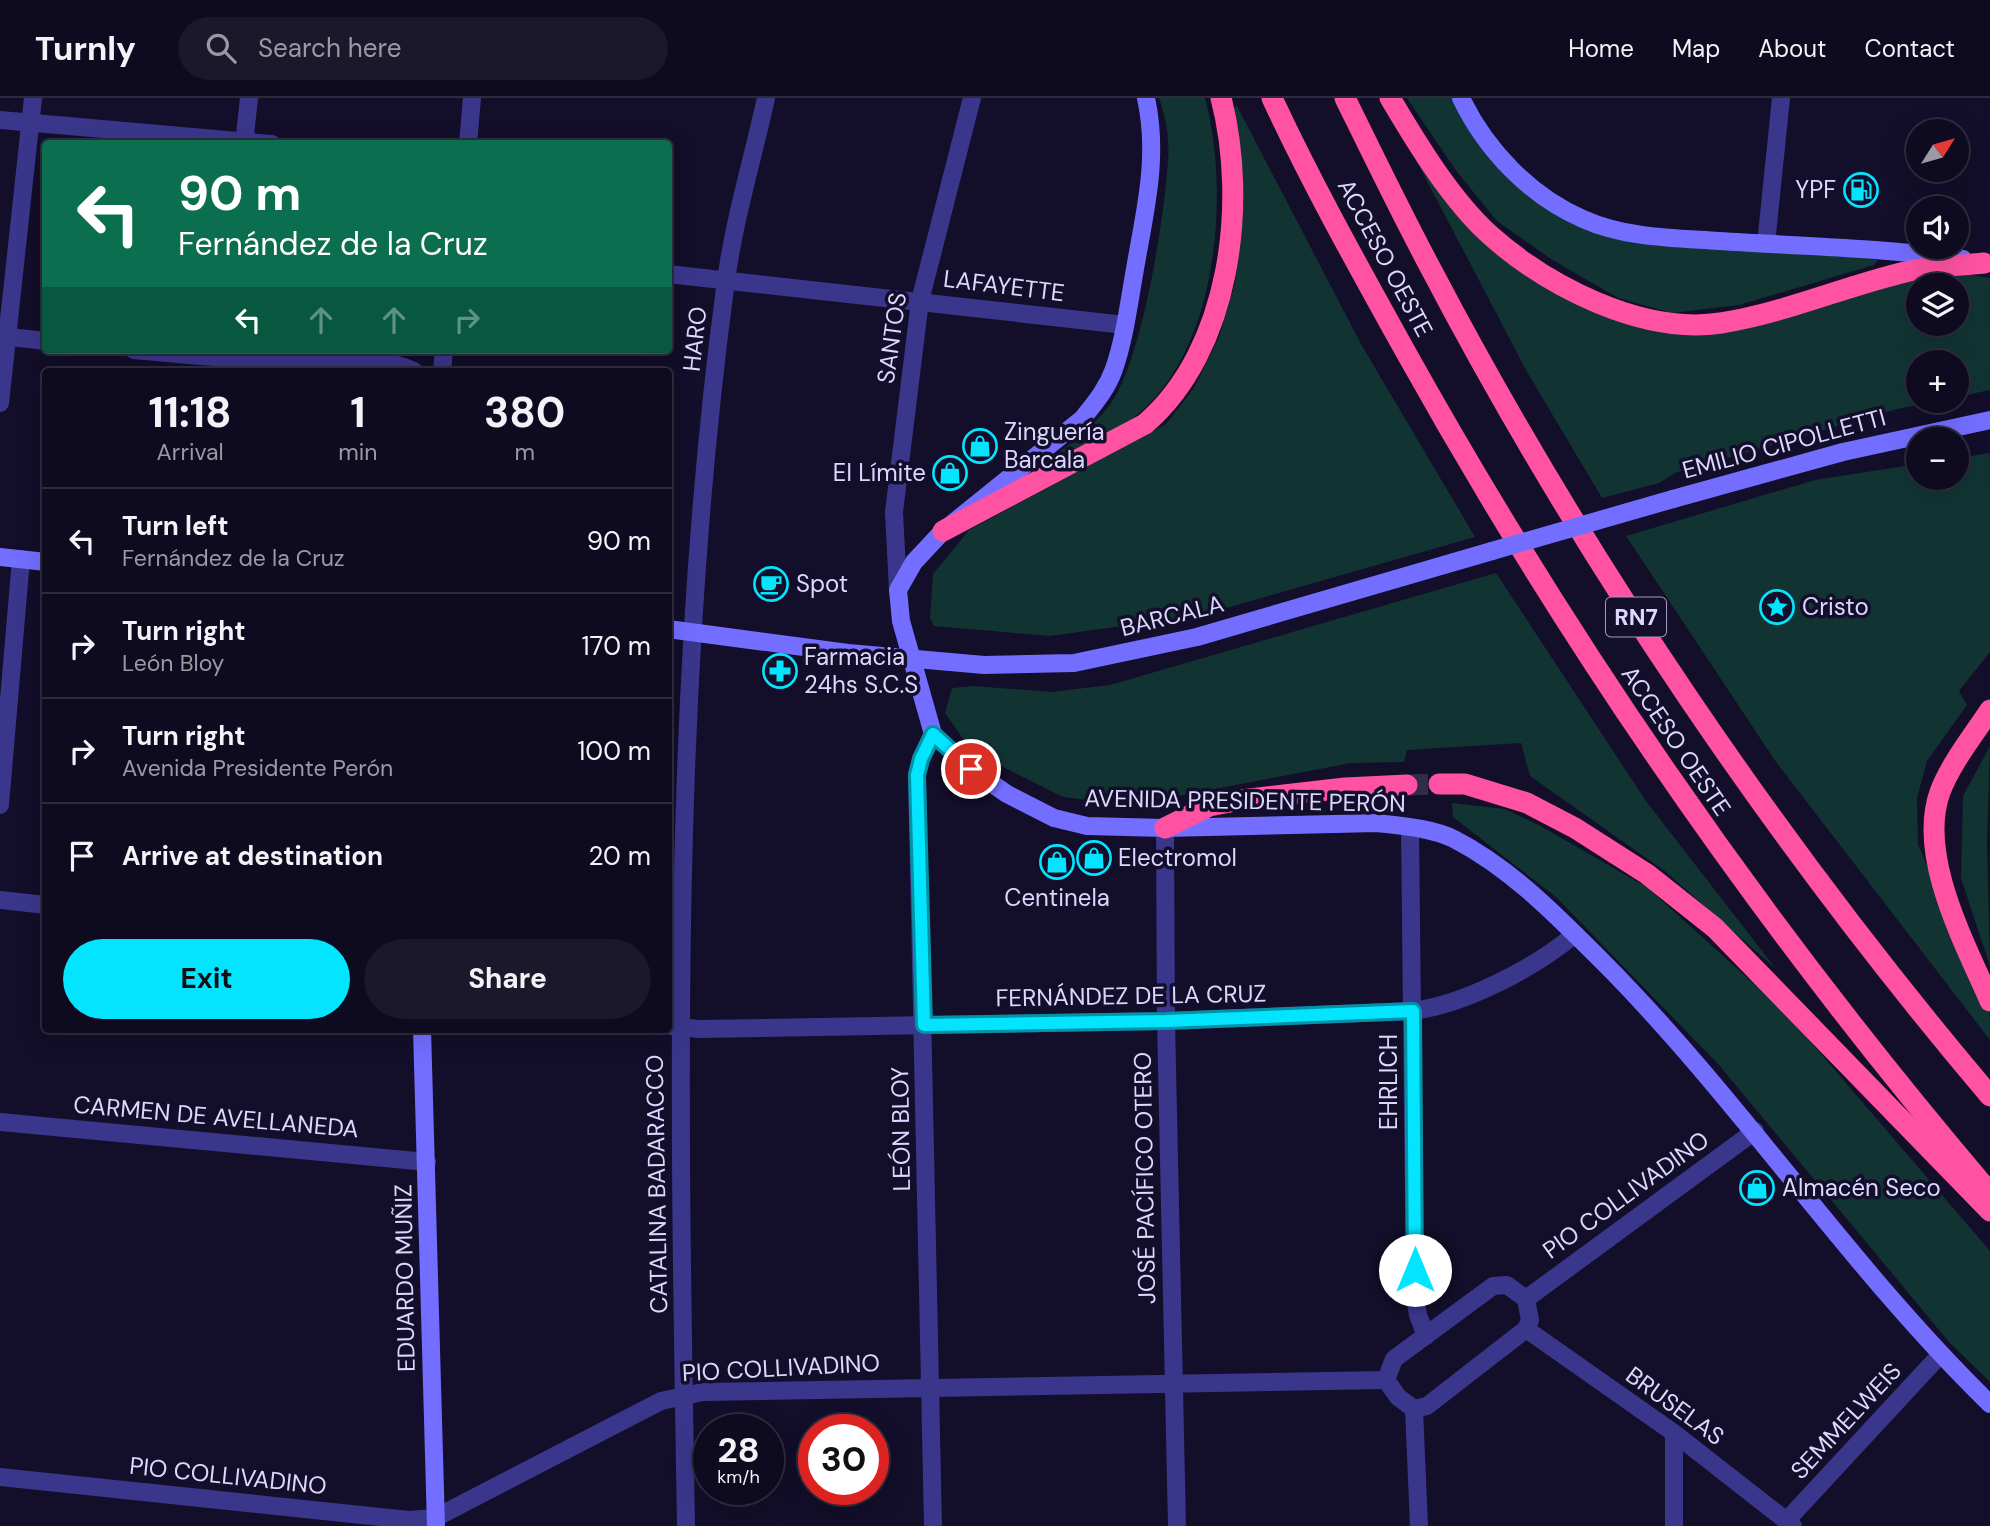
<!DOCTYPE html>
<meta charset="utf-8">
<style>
:root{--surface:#0e0a1f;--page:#1c182c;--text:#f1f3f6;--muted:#9b9aa4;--line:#2e2b3d;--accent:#03e4ff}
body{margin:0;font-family:"DM Sans",sans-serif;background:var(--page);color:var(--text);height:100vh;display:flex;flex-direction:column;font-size:26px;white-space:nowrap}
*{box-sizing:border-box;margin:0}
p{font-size:23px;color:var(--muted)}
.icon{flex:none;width:38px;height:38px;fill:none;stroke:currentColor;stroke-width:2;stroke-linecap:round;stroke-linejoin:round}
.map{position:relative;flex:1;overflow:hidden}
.drawer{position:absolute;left:42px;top:270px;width:630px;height:665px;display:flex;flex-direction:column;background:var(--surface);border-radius:7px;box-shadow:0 7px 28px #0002,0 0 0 2px var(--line)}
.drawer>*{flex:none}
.guide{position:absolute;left:42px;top:42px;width:630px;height:214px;border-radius:7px;box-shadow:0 7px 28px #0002,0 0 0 2px var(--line);background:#0b6e4f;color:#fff;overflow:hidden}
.needle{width:46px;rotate:53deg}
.buttons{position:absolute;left:1906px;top:21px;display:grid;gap:14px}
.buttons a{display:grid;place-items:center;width:63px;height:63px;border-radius:50%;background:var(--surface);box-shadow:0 7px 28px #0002,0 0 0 2px var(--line);font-size:35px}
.speed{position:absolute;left:693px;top:1316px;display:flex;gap:14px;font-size:35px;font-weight:700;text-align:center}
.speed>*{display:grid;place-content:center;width:91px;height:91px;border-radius:50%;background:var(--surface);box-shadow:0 7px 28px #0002,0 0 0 2px var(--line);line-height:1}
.speed small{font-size:18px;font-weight:400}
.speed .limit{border:10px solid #d22;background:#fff;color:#111}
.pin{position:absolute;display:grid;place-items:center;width:60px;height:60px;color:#fff;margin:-30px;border:4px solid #fff;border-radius:50%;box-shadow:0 2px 7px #0007}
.me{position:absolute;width:77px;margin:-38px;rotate:0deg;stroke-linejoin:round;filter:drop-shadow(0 0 5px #0008)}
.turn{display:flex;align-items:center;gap:24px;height:147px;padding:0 21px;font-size:32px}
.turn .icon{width:91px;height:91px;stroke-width:2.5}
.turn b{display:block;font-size:49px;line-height:60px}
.lanes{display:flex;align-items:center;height:66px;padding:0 21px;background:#0003;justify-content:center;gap:35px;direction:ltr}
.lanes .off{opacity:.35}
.eta{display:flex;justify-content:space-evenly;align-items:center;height:119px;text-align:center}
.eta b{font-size:42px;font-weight:700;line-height:49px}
.cta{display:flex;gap:14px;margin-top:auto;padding:14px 21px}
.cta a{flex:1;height:80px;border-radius:42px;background:var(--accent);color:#111;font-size:28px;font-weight:700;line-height:80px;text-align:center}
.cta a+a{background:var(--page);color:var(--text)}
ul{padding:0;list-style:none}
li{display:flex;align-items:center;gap:21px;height:105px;padding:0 21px;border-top:2px solid var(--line)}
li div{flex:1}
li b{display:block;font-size:26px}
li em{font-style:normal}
header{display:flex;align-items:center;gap:42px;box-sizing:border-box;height:98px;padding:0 35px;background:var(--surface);border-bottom:2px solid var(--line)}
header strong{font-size:33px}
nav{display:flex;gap:38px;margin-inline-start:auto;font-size:24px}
.search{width:490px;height:63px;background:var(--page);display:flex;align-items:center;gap:18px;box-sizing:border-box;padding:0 24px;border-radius:38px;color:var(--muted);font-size:26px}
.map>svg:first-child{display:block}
.green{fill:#113433;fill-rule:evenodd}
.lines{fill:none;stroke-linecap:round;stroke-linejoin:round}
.highway-tunnel{stroke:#312c49;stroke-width:21;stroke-dasharray:21 10;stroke-linecap:butt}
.street{stroke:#3a368b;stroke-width:18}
.secondary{stroke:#736eff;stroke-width:18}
.highway{stroke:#ff52a3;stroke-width:21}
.secondary-bridge{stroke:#736eff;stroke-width:18}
.route-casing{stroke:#0294a6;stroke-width:18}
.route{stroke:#03e4ff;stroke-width:12}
.labels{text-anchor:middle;stroke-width:7;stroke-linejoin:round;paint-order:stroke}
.shield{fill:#130e29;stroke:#a09bbf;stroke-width:2}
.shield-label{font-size:23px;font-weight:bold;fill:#dcd7ff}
.poi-label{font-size:24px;fill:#dcd7ff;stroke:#130e29;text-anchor:start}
.street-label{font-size:24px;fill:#dcd7ff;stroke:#130e29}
</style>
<header>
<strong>Turnly</strong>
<div class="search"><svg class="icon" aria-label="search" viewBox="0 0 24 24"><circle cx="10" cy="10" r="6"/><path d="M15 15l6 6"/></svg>Search here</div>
<nav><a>Home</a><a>Map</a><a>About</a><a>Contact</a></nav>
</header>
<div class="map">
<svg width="1990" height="1428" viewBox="0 0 1990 1428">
<rect width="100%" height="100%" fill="#130e29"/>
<g class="green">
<path d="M1159 0H1205C1229 90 1219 229 1154 301 1125 334 1074 352 1035 373 1060 352 1092 332 1111 305 1143 258 1164 122 1168 63 1170 41 1166 20 1159 0Z"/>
<path d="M1407 0H1452L1479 45 1556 116 1878 162 1874 167 1739 207 1672 215 1618 200 1551 161 1497 123 1457 74Z"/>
<path d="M1237 8 1361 246 1475 439 1202 517 1050 538 934 528 930 520 933 476 969 432 1166 326 1194 290 1219 239 1235 185 1241 142 1232 10Z"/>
<path d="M1394 20 1437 79 1577 199 1707 231 1915 179 1972 177 1990 180V292L1957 299 1956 264H1918V303H1938L1897 311 1675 375 1659 385 1602 400 1527 274ZM1918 187H1956V226H1918Z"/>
<path d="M1990 355V554L1959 593 1967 607 1927 663 1917 700 1918 746 1990 917V942L1776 664 1626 438 1815 382 1918 366V380H1956L1957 360Z"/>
<path d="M1496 475 1646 703 1776 871 1666 774 1530 678 1521 645 1407 652 1404 664 1351 665 1183 697 1111 705 1063 699 997 666 964 642 945 615 952 590 974 588 1051 594 1110 587Z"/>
<path d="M1990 648 1987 744 1990 868 1961 780 1963 698Z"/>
<path d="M1452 705 1505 711 1539 727 1648 790 1786 915 1990 1153V1284L1949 1244 1719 967 1556 799 1453 719Z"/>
</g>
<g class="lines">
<path class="highway-tunnel" d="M1407 687 1439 686"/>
<g class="street">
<path d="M0 22 272 46"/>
<path d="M244 46 249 0"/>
<path d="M468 46 472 0"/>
<path d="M1766 146 1781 0"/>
<path d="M668 176 1125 227"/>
<path d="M0 238 46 243"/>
<path d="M134 252C192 258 250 262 308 264 343 266 382 257 414 273"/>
<path d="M442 273 444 252"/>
<path d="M0 305 33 0"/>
<path d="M898 492 894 414 920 203 972 0"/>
<path d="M0 707 21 461"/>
<path d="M1410 729 1415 1198 1418 1217 1426 1238"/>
<path d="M1165 730 1166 923 1177 1428"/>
<path d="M0 802 46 807"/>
<path d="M671 928 699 931 1166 923 1413 913C1465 906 1535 870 1575 836"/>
<path d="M0 1024 427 1064"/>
<path d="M1507 1187 1526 1201 1530 1222 1526 1231 1427 1308 1414 1311 1398 1299 1386 1282 1394 1261 1493 1188Z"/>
<path d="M1526 1201 1755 1033"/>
<path d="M1526 1231 1674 1335 1793 1428"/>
<path d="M1414 1311 1419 1428"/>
<path d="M1674 1335V1428"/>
<path d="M0 1379 409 1422 435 1420 661 1303 703 1294 1386 1282"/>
<path d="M1787 1422 1940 1257"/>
<path d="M686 1428C679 1013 670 595 726 183 734 122 753 60 766 0"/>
<path d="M933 1428 917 677 921 661 933 636"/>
</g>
<g class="secondary">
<path d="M1146 0C1159 60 1145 112 1135 171 1129 204 1125 239 1114 271 1107 291 1095 305 1082 321L943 433 914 464 898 492 901 523 933 636 971 671 1007 696 1054 720 1087 728 1165 730 1377 725C1402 728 1431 730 1454 741 1512 771 1558 819 1604 865 1742 1004 1850 1170 1990 1306"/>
<path d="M1461 0C1486 52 1530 98 1583 121 1625 140 1674 140 1719 143 1800 148 1882 150 1963 161"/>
<path d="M1673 401 1843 354 1990 322"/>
<path d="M0 459 46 464"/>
<path d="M668 531 848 555 984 567 1074 565 1197 539 1492 453"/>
<path d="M422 931 436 1428"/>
</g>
<g class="highway">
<path d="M1272 0C1312 86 1358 168 1404 251 1571 551 1767 833 1990 1095"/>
<path d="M1345 0C1373 57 1401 115 1431 171 1583 461 1779 749 1990 998"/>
<path d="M1390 0C1416 44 1451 102 1490 137 1547 188 1642 237 1721 225 1784 215 1843 189 1905 174 1930 168 1958 168 1984 165"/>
<path d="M943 433 1145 326C1231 252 1248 105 1221 0"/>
<path d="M1990 612C1973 638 1951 665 1940 694 1917 758 1965 845 1990 903"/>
<path d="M1439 686H1465L1527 705 1575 730 1647 776 1715 830 1990 1113"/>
<path d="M1165 730 1209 708 1241 702 1345 690 1407 687"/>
</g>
<path class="secondary-bridge" d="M1492 453 1673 401"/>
</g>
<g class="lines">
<g class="route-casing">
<path id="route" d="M971 671 933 636 921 661 917 677 924 927 1166 923 1413 913 1415 1172"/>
</g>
<use href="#route" class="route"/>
</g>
<defs>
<g id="fuel-ring" transform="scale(1.75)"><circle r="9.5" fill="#130e29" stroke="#03e4ff" stroke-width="1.5"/><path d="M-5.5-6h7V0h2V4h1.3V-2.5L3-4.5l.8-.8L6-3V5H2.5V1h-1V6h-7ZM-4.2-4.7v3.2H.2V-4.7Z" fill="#03e4ff"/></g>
<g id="shop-ring" transform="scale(1.75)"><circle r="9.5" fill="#130e29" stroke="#03e4ff" stroke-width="1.5"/><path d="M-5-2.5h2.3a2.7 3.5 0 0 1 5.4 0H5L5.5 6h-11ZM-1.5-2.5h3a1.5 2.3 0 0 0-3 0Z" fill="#03e4ff"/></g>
<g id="cafe-ring" transform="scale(1.75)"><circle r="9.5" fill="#130e29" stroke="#03e4ff" stroke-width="1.5"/><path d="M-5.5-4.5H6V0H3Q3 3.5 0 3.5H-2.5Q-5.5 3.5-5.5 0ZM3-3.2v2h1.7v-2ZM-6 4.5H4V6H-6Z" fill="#03e4ff"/></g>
<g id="sight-ring" transform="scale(1.75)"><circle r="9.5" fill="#130e29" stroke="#03e4ff" stroke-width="1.5"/><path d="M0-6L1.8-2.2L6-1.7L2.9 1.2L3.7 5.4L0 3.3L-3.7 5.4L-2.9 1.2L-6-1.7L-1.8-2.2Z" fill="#03e4ff"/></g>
<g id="pharmacy-ring" transform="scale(1.75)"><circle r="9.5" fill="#130e29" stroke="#03e4ff" stroke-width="1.5"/><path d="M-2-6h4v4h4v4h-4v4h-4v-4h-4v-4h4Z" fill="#03e4ff"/></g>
</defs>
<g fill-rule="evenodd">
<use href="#fuel-ring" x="1861" y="92"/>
<use href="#shop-ring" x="980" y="348"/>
<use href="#shop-ring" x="950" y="375"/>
<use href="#cafe-ring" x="771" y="486"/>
<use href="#sight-ring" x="1777" y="509"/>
<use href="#pharmacy-ring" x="780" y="573"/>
<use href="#shop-ring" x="1094" y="760"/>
<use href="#shop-ring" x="1057" y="764"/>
<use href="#shop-ring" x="1757" y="1090"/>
</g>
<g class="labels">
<rect class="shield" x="1606" y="499.5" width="60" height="39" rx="5"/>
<g class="shield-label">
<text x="1636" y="527">RN7</text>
</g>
<g class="poi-label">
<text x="1836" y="100" text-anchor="end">YPF</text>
<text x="1004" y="342">Zinguería<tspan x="1004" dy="28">Barcala</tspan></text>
<text x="926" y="383" text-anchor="end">El Límite</text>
<text x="796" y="494">Spot</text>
<text x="1802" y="517">Cristo</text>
<text x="804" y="567">Farmacia<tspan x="804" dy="28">24hs S.C.S</tspan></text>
<text x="1118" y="768">Electromol</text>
<text x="1057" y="808" text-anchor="middle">Centinela</text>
<text x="1782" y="1098">Almacén Seco</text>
</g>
<g class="street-label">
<text transform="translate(1385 160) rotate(62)" y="8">ACCESO OESTE</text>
<text transform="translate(1004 188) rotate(7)" y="8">LAFAYETTE</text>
<text transform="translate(892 240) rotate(-82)" y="8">SANTOS</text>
<text transform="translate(695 241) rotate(-84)" y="8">HARO</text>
<text transform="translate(1784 346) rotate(-15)" y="8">EMILIO CIPOLLETTI</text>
<text transform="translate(1172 518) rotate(-14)" y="8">BARCALA</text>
<text transform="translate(1676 643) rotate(56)" y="8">ACCESO OESTE</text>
<text transform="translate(1245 703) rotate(1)" y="8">AVENIDA PRESIDENTE PERÓN</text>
<text transform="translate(1131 898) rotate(-1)" y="8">FERNÁNDEZ DE LA CRUZ</text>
<text transform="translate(1389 984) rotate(-90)" y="8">EHRLICH</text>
<text transform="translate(216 1019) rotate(5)" y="8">CARMEN DE AVELLANEDA</text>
<text transform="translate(901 1031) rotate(-91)" y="8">LEÓN BLOY</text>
<text transform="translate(1145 1080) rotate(-91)" y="8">JOSÉ PACÍFICO OTERO</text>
<text transform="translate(657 1086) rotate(-91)" y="8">CATALINA BADARACCO</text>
<text transform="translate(1626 1097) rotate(-36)" y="8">PIO COLLIVADINO</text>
<text transform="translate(405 1180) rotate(-91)" y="8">EDUARDO MUÑIZ</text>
<text transform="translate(781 1270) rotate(-3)" y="8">PIO COLLIVADINO</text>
<text transform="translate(1675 1308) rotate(36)" y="8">BRUSELAS</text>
<text transform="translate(1846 1323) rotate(-47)" y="8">SEMMELWEIS</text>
<text transform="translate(228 1378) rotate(6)" y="8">PIO COLLIVADINO</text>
</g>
</g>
</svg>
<div class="buttons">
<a><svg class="needle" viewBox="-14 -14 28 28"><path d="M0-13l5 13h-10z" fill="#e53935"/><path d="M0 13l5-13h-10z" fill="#9b9aa4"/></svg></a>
<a><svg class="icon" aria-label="sound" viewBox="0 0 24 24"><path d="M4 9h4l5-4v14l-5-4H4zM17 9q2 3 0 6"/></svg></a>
<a><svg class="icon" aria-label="layers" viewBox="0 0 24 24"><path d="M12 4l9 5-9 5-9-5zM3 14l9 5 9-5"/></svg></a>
<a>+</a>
<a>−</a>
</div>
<div class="speed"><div>28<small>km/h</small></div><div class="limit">30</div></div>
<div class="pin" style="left:971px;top:671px;background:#d93025"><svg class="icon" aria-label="arrive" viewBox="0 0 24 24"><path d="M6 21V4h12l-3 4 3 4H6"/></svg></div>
<svg class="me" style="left:1415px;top:1172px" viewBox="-20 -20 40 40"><circle r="19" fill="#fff"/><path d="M0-13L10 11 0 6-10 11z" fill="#03e4ff"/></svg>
<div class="guide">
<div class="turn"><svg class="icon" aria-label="left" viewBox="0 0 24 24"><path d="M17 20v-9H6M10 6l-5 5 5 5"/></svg><div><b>90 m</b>Fernández de la Cruz</div></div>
<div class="lanes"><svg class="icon" aria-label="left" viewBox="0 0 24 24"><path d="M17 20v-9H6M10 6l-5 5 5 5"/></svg><svg class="icon off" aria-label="ahead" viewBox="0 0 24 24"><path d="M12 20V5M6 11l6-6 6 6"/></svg><svg class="icon off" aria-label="ahead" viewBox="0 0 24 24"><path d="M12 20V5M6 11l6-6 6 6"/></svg><svg class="icon off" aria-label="right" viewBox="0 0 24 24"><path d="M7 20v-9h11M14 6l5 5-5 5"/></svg></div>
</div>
<section class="drawer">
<div class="eta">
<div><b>11:18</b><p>Arrival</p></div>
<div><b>1</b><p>min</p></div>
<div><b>380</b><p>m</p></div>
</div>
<ul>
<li><svg class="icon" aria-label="left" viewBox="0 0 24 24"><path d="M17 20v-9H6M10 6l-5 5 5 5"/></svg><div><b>Turn left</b><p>Fernández de la Cruz</p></div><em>90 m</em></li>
<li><svg class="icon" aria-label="right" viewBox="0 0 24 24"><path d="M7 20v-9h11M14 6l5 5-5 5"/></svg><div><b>Turn right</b><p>León Bloy</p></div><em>170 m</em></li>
<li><svg class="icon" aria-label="right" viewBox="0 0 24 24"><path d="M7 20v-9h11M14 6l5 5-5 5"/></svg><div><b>Turn right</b><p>Avenida Presidente Perón</p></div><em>100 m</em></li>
<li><svg class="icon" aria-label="arrive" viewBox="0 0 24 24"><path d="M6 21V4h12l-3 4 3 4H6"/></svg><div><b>Arrive at destination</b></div><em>20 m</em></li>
</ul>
<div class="cta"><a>Exit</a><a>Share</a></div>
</section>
</div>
